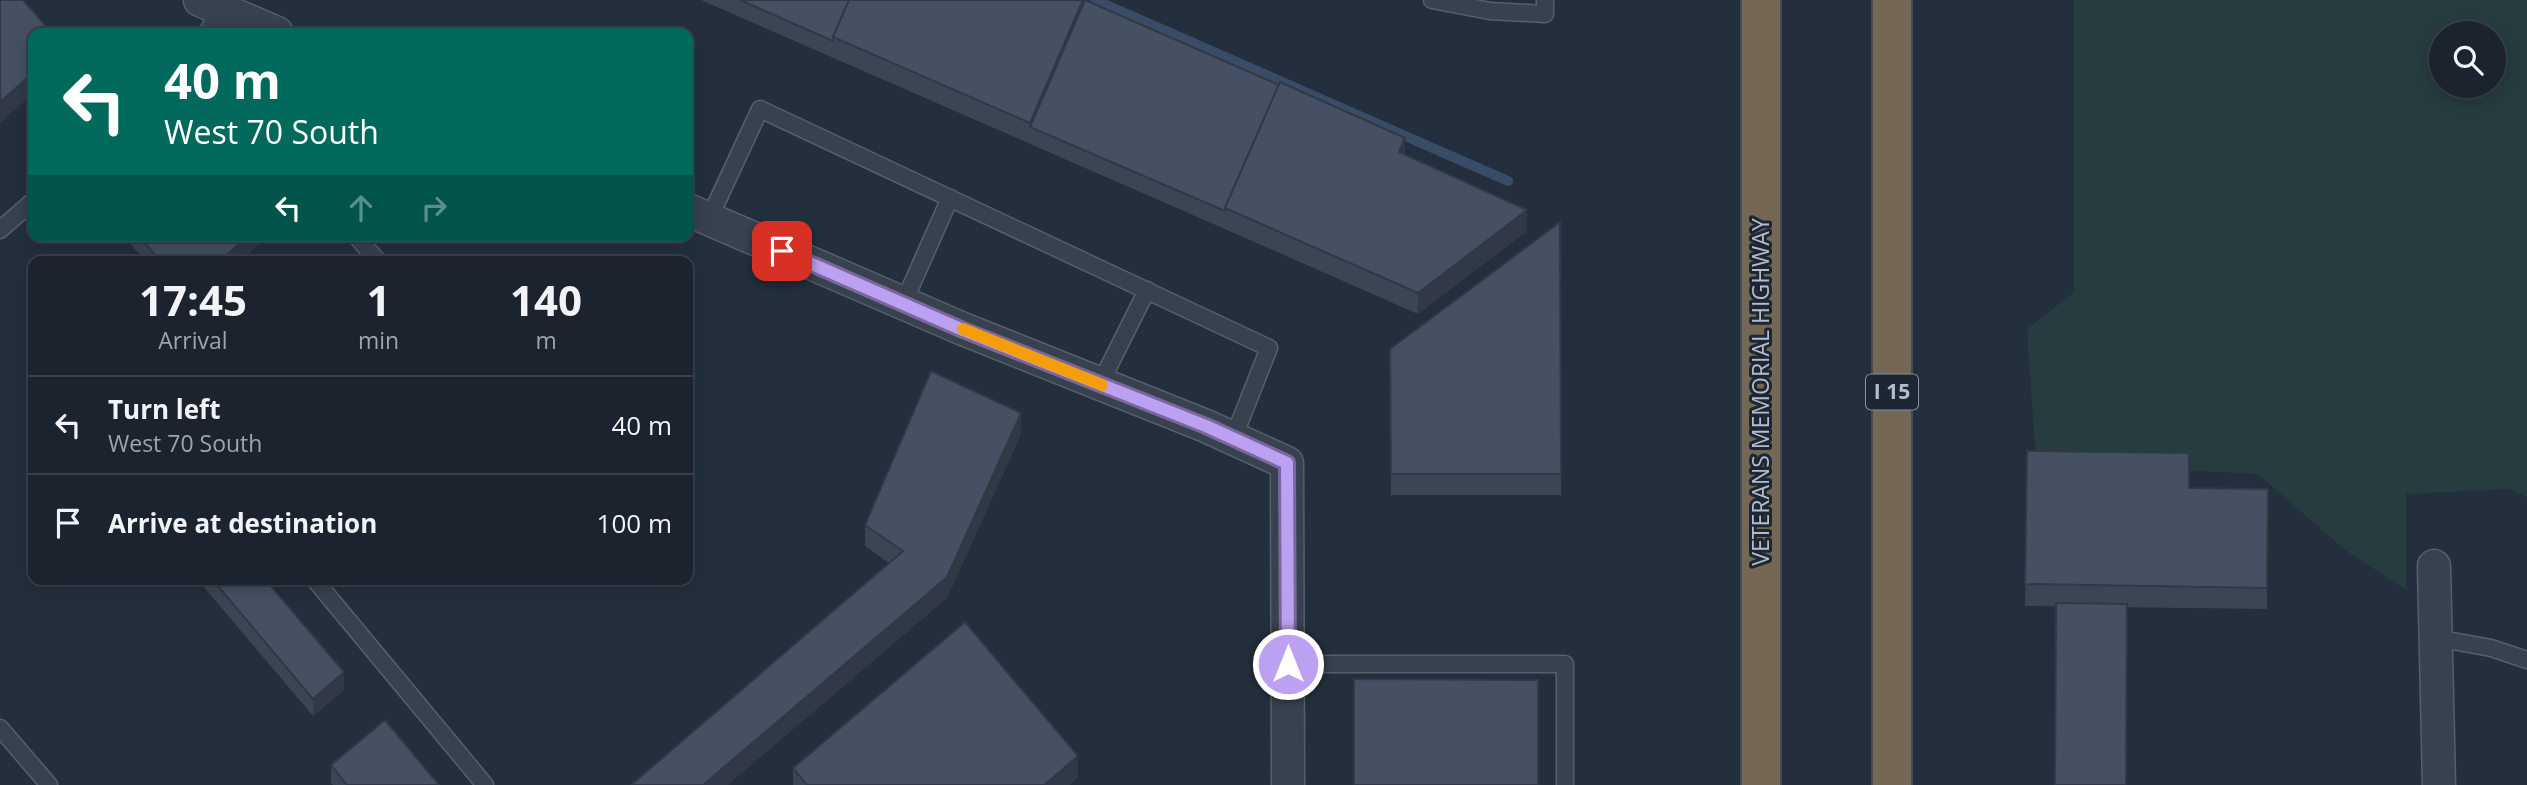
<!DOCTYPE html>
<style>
:root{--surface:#1b232e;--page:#282f3a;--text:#f1f3f6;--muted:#a0a4aa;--line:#39404a}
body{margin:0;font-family:"Open Sans",sans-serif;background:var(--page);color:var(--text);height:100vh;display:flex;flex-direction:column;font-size:26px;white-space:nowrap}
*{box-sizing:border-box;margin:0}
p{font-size:23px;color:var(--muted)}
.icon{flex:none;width:38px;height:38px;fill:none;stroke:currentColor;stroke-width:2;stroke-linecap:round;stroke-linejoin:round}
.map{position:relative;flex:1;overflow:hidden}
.drawer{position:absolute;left:28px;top:256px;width:665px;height:329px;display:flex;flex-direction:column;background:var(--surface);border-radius:14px;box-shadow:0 4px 18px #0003,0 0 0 2px var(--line)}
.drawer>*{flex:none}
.guide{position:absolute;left:28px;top:28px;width:665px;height:214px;border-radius:14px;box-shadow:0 4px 18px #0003,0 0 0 2px var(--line);background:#00695c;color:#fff;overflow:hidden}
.controls{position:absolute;left:2429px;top:21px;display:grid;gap:14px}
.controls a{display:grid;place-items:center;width:77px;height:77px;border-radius:50%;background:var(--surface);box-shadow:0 4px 18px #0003,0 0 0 2px var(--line);font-size:35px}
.pin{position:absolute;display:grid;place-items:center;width:60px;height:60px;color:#fff;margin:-30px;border-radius:14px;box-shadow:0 4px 10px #0006}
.me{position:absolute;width:77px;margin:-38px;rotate:0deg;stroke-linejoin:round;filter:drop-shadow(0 0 5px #0008)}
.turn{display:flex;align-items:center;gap:24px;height:147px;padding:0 21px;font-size:32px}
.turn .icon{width:91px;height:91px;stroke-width:2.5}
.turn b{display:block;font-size:49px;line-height:60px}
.lanes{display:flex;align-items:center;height:66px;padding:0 21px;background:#0003;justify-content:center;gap:35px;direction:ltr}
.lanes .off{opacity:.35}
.eta{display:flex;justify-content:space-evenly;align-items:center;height:119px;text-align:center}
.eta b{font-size:42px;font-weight:700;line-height:49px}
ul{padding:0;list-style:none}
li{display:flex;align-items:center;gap:21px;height:98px;padding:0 21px;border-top:2px solid var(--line)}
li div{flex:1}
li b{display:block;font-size:26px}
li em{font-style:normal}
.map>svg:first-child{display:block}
.green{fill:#263c3f;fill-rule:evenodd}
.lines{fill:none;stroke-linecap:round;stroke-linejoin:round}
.stream{stroke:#394c67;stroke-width:10}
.service-casing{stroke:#565f6c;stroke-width:19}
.minor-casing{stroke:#565f6c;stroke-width:35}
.motorway-casing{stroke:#434c59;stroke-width:42}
.service{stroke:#38414e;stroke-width:16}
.minor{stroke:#38414e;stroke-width:32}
.motorway{stroke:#746855;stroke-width:38}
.wall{fill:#3b4654}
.shaded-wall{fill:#303945}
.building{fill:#455162;stroke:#303945;stroke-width:2}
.route-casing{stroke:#7a689d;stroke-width:18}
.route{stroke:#bca0f2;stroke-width:12}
.slow{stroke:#f59e0b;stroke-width:12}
.labels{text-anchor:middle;stroke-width:6;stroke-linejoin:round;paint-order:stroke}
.shield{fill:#1d2633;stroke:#878f9c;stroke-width:2}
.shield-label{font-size:21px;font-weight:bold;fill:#b4bcc9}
.street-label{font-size:23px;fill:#b4bcc9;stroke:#1d2633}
</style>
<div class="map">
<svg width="2527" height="785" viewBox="0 0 2527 785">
<rect width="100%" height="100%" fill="#242f3e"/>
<path class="green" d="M2074 0H2527V497L2510 489 2406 494V590L2345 550 2258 474 2036 463 2027 329 2074 292ZM2441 33H2494V86H2441Z"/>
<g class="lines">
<path class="stream" d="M1095 0 1508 181"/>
<g class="service-casing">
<g id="service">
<path d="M1432 0 1490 11 1545 14V0"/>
<path d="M207 33 220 9"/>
<path d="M709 219 760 109 1269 348 1233 439"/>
<path d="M0 230 33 201"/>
<path d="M356 236 378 261"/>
<path d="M903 304 950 198"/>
<path d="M1100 384 1147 290"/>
<path d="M314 579 485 785"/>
<path d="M2436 638 2491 648 2527 660"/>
<path d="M1288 664H1565V785"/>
<path d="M0 728 49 785"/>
</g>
</g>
<g class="minor-casing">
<g id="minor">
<path d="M200 0 277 33"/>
<path d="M688 210 963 329 1206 426 1287 463 1288 785"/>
<path d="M2434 566 2439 785"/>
</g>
</g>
<g class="motorway-casing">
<g id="motorway">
<path d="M1761 0V785"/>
<path d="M1892 0V785"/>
</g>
</g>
<use href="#service" class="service"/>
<use href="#minor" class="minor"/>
<use href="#motorway" class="motorway"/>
</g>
<g class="wall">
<path d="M701 0H1086L1405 155 1527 231 1418 314 1225 229Z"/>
<path d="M1560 222 1561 495H1391L1390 349Z"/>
<path d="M124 236H268L240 261H145Z"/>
<path d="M1021 434 947 598 889 563 865 546V525Z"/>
<path d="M2027 451 2189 488 2268 489 2267 609 2025 606Z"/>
<path d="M197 579H265L344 690 313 716Z"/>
<path d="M331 765 439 785H333L331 783Z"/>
<path d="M793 768 1078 777 1069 785H793Z"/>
</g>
<g class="shaded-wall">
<path d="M1083 0H1085L1030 127V123Z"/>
<path d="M33 73V94L0 123V102Z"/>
<path d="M1405 138V159L1399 152Z"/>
<path d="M1527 210V231L1418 314V293Z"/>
<path d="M248 236H268L240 261H220Z"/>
<path d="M1021 413V434L947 598 728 785H703Z"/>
<path d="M344 672V690L313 716V699Z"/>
<path d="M1078 756V777L1069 785H1044Z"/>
</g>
<g class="building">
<path d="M0 0H23L52 33H33V73L0 102Z"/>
<path d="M740 0H849L833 37V41Z"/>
<path d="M849 0H1083L1030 123 833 37Z"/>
<path d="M1085 0 1279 85 1225 208V211L1030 127Z"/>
<path d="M1280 82 1405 138 1399 152 1527 210 1418 293 1225 208Z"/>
<path d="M1560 222 1561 474H1391L1390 349Z"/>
<path d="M139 236H248L220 261H160Z"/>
<path d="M931 371 1021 413 947 577 703 785H631L903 551 865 525Z"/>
<path d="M2027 451 2189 453V488L2268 489 2267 588 2025 584Z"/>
<path d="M212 579H265L344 672 313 699Z"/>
<path d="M2056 603 2127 604 2126 785H2055Z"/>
<path d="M965 622 1078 756 1044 785H807L793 768Z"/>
<path d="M1354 679 1538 680V785H1354Z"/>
<path d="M385 720 439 785H347L331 765Z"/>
</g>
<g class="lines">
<g class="route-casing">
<path id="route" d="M782 251 963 330 1206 426 1287 463 1288 664"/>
</g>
<use href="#route" class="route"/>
<path class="slow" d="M963 329 1102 385"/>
</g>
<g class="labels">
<rect class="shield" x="1866" y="374.5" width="52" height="35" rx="5"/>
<g class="shield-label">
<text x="1892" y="399">I 15</text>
</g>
<g class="street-label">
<text transform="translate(1761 392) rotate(-90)" y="8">VETERANS MEMORIAL HIGHWAY</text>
</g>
</g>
</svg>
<div class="controls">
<a><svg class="icon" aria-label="search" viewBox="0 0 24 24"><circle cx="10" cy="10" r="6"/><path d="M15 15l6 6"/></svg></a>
</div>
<div class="pin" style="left:782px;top:251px;background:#d93025"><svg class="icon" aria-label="arrive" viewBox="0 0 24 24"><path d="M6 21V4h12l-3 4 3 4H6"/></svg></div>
<svg class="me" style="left:1288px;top:664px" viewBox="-20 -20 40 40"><circle r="17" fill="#bca0f2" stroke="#fff" stroke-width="3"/><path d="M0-11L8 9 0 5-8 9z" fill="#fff"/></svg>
<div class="guide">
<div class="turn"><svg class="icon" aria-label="left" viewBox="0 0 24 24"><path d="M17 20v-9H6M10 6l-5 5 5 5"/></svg><div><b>40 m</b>West 70 South</div></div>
<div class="lanes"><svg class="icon" aria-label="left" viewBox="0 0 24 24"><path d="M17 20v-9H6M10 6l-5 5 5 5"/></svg><svg class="icon off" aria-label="ahead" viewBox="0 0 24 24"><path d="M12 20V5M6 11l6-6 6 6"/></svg><svg class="icon off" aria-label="right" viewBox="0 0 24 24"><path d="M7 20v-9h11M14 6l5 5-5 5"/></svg></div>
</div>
<section class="drawer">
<div class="eta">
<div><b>17:45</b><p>Arrival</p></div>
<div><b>1</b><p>min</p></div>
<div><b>140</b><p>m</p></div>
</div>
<ul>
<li><svg class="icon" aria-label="left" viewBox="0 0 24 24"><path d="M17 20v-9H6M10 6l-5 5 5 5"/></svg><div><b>Turn left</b><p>West 70 South</p></div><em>40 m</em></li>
<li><svg class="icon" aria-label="arrive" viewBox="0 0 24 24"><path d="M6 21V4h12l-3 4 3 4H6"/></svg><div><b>Arrive at destination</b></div><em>100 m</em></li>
</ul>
</section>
</div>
